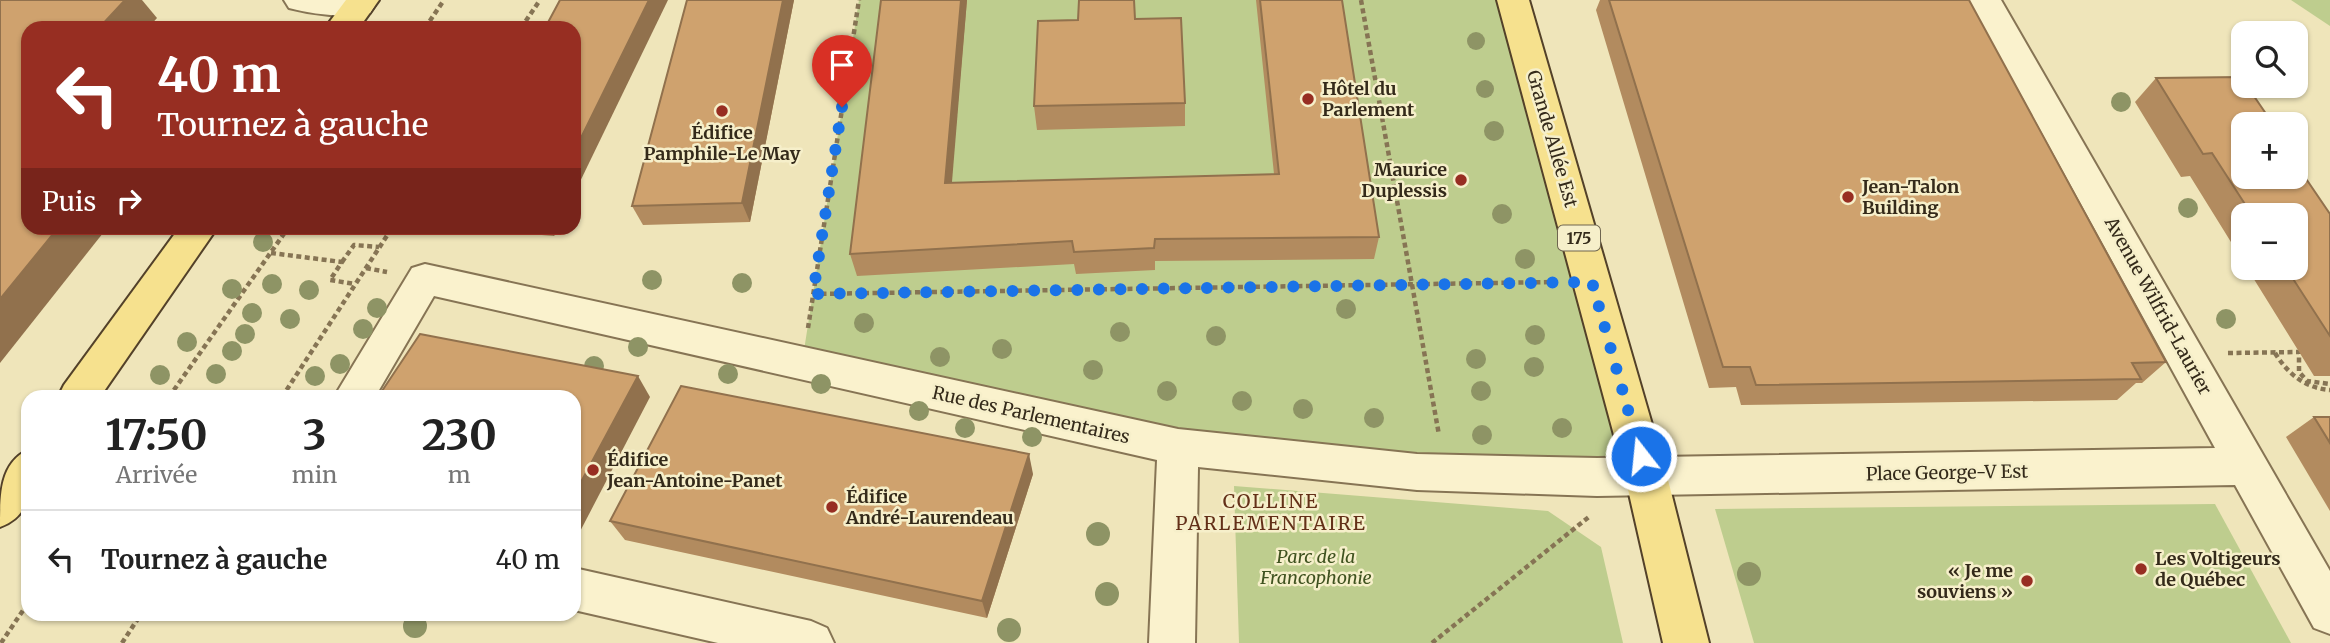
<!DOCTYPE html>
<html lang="fr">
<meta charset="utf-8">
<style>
:root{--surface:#fff;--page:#f6f6f6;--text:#222;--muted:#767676;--line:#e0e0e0}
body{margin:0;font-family:Merriweather,serif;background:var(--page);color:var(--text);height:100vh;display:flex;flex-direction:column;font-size:26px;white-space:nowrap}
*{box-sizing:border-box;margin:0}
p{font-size:23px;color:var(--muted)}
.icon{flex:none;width:38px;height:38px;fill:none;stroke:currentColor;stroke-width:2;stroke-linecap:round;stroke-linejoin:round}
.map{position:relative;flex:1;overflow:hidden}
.panel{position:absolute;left:21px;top:390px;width:560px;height:231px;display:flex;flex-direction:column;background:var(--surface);border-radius:21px;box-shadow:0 2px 5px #0004}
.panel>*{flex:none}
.guide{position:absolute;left:21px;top:21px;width:560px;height:214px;border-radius:21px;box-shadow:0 2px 5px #0004;background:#972e22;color:#fff;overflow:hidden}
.tools{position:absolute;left:2231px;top:21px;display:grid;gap:14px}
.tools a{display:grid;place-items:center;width:77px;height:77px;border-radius:14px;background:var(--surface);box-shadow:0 2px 5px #0004;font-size:35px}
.pin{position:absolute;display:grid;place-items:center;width:60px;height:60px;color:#fff;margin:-72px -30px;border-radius:50% 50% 50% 0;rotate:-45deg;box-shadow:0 0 7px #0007}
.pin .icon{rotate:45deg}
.me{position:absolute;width:77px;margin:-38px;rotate:344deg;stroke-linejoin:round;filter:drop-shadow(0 0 5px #0008)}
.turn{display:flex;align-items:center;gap:24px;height:147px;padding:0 21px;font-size:32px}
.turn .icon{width:91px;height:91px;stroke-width:2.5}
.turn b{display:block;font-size:49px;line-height:60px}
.then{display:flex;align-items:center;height:66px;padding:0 21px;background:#0003;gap:14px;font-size:26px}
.eta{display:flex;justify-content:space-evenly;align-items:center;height:119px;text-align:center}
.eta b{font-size:42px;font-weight:700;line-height:49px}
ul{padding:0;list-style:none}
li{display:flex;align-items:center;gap:21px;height:98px;padding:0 21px;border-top:2px solid var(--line)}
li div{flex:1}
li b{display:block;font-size:26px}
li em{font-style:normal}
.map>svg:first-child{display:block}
.green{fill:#becd8e}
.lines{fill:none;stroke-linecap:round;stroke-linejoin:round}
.minor-casing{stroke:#867454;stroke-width:4}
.major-casing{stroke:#534129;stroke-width:4}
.path{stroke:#867454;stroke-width:4.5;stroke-dasharray:5 3.5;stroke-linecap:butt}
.minor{fill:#faf2cd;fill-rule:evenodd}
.major{fill:#f6e18e;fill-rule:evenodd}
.tree{fill:#8e9465}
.wall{fill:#b28b5f}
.shaded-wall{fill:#91714d}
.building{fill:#cfa26e;stroke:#91714d;stroke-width:2}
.route{stroke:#1a73e8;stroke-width:12;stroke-dasharray:0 21.6}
.poi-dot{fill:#972e22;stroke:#f6efca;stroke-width:2.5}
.labels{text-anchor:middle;stroke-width:5;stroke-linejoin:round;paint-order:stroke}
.shield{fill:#f6efca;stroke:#6e654f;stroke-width:2}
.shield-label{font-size:16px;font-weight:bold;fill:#342a1a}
.poi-label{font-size:18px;font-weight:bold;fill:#342a1a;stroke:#f6efca;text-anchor:start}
.street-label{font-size:18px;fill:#342a1a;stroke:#f6efca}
.park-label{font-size:18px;font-style:italic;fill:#3f521f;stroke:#f6efca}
.neighbourhood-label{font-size:19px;letter-spacing:2px;fill:#633018;stroke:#f6efca}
</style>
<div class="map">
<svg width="2330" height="643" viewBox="0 0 2330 643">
<rect width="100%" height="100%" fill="#efe5ba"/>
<g class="green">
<path d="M859 0H1513L1646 476 1178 447 802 363Z"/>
<path d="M2291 0H2330V26Z"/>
<path d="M1234 486 1548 511 1601 547 1623 643H1239Z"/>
<path d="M2215 504 2291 643H1754L1715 509Z"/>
</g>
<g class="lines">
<g class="minor-casing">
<g id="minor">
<path d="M284 0H372L375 5 370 13C347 19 312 14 289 8Z"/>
<path d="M1969 0H2001L2330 571V634L2314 628 2235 485 1597 496 1417 490 1198 467 1195 643H1149L1157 460 434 296 375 397H334L412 268 425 264 1178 429 1417 454 1597 458 2215 448Z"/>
<path d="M574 568 811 621 827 628 834 643H718L574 610Z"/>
</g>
</g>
<g class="major-casing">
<g id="major">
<path d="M346 0H379L359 28H325Z"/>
<path d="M1497 0H1529L1667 476 1709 643H1663L1625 476Z"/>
<path d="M179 228H217L100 397H58L64 385Z"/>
<path d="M28 450C28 482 37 513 0 527 0 494 0 463 28 450Z"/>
</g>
</g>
<g class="path">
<path d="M1361 0 1439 435"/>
<path d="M425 28 444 0"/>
<path d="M521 28 540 0"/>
<path d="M271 253 342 262 330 280 355 284"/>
<path d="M342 262 354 245 379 247"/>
<path d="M366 268 387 272"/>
<path d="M813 294 1552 282"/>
<path d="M808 328 859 0"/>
<path d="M2228 353 2299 352V372L2307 381 2330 384"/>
<path d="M2275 353C2288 374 2305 388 2330 390"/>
<path d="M169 397 288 228"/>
<path d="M282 397 392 228"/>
<path d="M1 643 28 603"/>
<path d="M122 643 141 614"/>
<path d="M1432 643 1590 516"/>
</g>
<use href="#minor" class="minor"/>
<use href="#major" class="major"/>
</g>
<g class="tree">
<circle cx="1476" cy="41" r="9"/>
<circle cx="1485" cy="89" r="9"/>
<circle cx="2121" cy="102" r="10"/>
<circle cx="1494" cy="131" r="10"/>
<circle cx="2188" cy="208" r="10"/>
<circle cx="1502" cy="214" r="10"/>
<circle cx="263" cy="242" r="10"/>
<circle cx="1525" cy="259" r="10"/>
<circle cx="652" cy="280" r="10"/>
<circle cx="742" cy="283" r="10"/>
<circle cx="272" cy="284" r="10"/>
<circle cx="232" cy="289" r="10"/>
<circle cx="309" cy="290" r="10"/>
<circle cx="377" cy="308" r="10"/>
<circle cx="1346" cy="309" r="10"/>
<circle cx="252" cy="313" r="10"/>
<circle cx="290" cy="319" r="10"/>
<circle cx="2226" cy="319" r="10"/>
<circle cx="864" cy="323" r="10"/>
<circle cx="363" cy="329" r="10"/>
<circle cx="1120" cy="332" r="10"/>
<circle cx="245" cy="334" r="10"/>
<circle cx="1535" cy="335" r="10"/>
<circle cx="1216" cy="336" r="10"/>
<circle cx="187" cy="342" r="10"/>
<circle cx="638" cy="347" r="10"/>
<circle cx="1002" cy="349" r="10"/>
<circle cx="232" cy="351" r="10"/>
<circle cx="940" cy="357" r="10"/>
<circle cx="1476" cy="359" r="10"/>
<circle cx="340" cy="364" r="10"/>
<circle cx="594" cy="366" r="10"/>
<circle cx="1534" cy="367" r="10"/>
<circle cx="1093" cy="370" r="10"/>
<circle cx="216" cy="374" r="10"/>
<circle cx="728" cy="374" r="10"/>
<circle cx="160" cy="375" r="10"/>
<circle cx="315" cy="376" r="10"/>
<circle cx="821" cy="384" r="10"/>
<circle cx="1167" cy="391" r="10"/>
<circle cx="1481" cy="391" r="10"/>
<circle cx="1242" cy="401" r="10"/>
<circle cx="1303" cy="409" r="10"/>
<circle cx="919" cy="411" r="10"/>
<circle cx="1374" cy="418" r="10"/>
<circle cx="965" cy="428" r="10"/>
<circle cx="1562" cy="428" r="10"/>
<circle cx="1482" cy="435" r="10"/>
<circle cx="1032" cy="437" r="10"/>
<circle cx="1098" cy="534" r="12"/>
<circle cx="1749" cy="574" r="12"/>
<circle cx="1107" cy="594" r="12"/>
<circle cx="415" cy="626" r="12"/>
<circle cx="1009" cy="630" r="12"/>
</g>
<g class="wall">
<path d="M687 0H794L750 222 643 225 632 206Z"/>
<path d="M881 0H967L951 183 1274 174 1256 0H1342L1379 237 1374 259 1155 261V270L1076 274 1074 264 857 276 850 254Z"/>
<path d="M1600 0H1969L2166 362 2142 383H2136L2117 400 1741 405 1736 387 1709 388 1596 10Z"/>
<path d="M1135 19 1185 103V126L1037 130 1034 106 1078 20Z"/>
<path d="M2156 78 2296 177V157L2299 162 2296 164 2330 214V376H2314L2247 268H2296V215H2244V263L2190 176 2181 177 2135 102Z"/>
<path d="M459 228H558L554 236Z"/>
<path d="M2314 417H2330V511L2286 437Z"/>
<path d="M1033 474 987 618 625 540 610 521Z"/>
</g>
<g class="shaded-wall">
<path d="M125 0H142L157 18 148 28H99Z"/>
<path d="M649 0H668L574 194V152Z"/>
<path d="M783 0H794L750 222 742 203Z"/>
<path d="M961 0H967L950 206 945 183Z"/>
<path d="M58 228H107L0 363V299Z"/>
<path d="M549 228H558L554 236Z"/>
<path d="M638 376 650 397 574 543V495Z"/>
<path d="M1029 454 1033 474 987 618 982 601Z"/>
</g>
<g class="building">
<path d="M0 0H125L99 28H28V228H58L0 299Z"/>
<path d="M560 0H649L574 152V28H545Z"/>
<path d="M687 0H783L742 203 632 206Z"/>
<path d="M881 0H961L945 183 1279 174 1260 0H1342L1379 237 1155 239 1154 248 1074 252 1072 241 850 254Z"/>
<path d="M1079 0H1134L1135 19 1181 18 1185 103 1034 106 1038 21 1078 20Z"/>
<path d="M1609 0H1969L2166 362 2132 363 2141 379 1756 385 1750 367H1723Z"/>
<path d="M2241 77 2244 80V86H2247L2273 124H2244V177H2296V164L2330 214V336L2286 268H2296V215H2252L2212 153 2203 154 2156 78Z"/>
<path d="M420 334 638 376 574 495V397H378Z"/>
<path d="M681 386 1029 454 982 601 610 521Z"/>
<path d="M2314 417H2330V443Z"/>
</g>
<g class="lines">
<path class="route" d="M842 107 813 294 1592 282 1641 456"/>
</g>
<g class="poi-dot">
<circle cx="1308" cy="99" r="7"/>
<circle cx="722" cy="111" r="7"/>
<circle cx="1461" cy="180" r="7"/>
<circle cx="1848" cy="197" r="7"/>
<circle cx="593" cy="470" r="7"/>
<circle cx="832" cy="507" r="7"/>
<circle cx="2141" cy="569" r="7"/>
<circle cx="2027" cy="581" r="7"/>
</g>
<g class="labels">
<rect class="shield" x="1558" y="225.5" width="42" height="25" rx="5"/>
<g class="shield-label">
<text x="1579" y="244">175</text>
</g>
<g class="poi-label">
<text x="1322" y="95">Hôtel du<tspan x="1322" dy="21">Parlement</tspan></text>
<text x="722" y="139" text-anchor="middle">Édifice<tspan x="722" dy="21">Pamphile-Le May</tspan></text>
<text x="1447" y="176" text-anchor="end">Maurice<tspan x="1447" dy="21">Duplessis</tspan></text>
<text x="1862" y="193">Jean-Talon<tspan x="1862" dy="21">Building</tspan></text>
<text x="607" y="466">Édifice<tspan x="607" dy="21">Jean-Antoine-Panet</tspan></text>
<text x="846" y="503">Édifice<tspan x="846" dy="21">André-Laurendeau</tspan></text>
<text x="2155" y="565">Les Voltigeurs<tspan x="2155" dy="21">de Québec</tspan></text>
<text x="2013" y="577" text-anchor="end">« Je me<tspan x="2013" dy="21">souviens »</tspan></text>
</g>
<g class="street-label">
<text transform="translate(1552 139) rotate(74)" y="6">Grande Allée Est</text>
<text transform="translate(2158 306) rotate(61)" y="6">Avenue Wilfrid-Laurier</text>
<text transform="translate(1031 415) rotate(13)" y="6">Rue des Parlementaires</text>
<text transform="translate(1947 473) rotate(-1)" y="6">Place George-V Est</text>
</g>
<g class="park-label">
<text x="1316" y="563">Parc de la<tspan x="1316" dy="21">Francophonie</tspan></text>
</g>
<g class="neighbourhood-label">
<text x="1271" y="508">COLLINE<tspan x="1271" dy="22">PARLEMENTAIRE</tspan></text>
</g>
</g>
</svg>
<div class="tools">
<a><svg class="icon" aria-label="search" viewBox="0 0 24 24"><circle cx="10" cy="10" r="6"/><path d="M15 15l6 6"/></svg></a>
<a>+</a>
<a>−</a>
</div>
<div class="pin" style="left:842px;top:107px;background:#d93025"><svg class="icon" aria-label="arrive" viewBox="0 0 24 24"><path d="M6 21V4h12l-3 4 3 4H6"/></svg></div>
<svg class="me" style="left:1641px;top:456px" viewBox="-20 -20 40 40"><circle r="17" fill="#1a73e8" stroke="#fff" stroke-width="3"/><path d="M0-11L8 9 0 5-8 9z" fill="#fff"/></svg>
<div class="guide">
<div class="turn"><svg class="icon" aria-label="left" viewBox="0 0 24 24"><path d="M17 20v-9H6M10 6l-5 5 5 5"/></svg><div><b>40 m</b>Tournez à gauche</div></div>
<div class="then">Puis<svg class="icon" aria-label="right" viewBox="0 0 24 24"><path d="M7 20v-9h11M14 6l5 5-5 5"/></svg></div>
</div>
<section class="panel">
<div class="eta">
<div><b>17:50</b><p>Arrivée</p></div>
<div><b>3</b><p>min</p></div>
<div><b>230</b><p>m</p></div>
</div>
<ul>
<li><svg class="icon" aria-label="left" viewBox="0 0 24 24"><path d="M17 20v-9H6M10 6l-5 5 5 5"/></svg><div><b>Tournez à gauche</b></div><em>40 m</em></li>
</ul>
</section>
</div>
